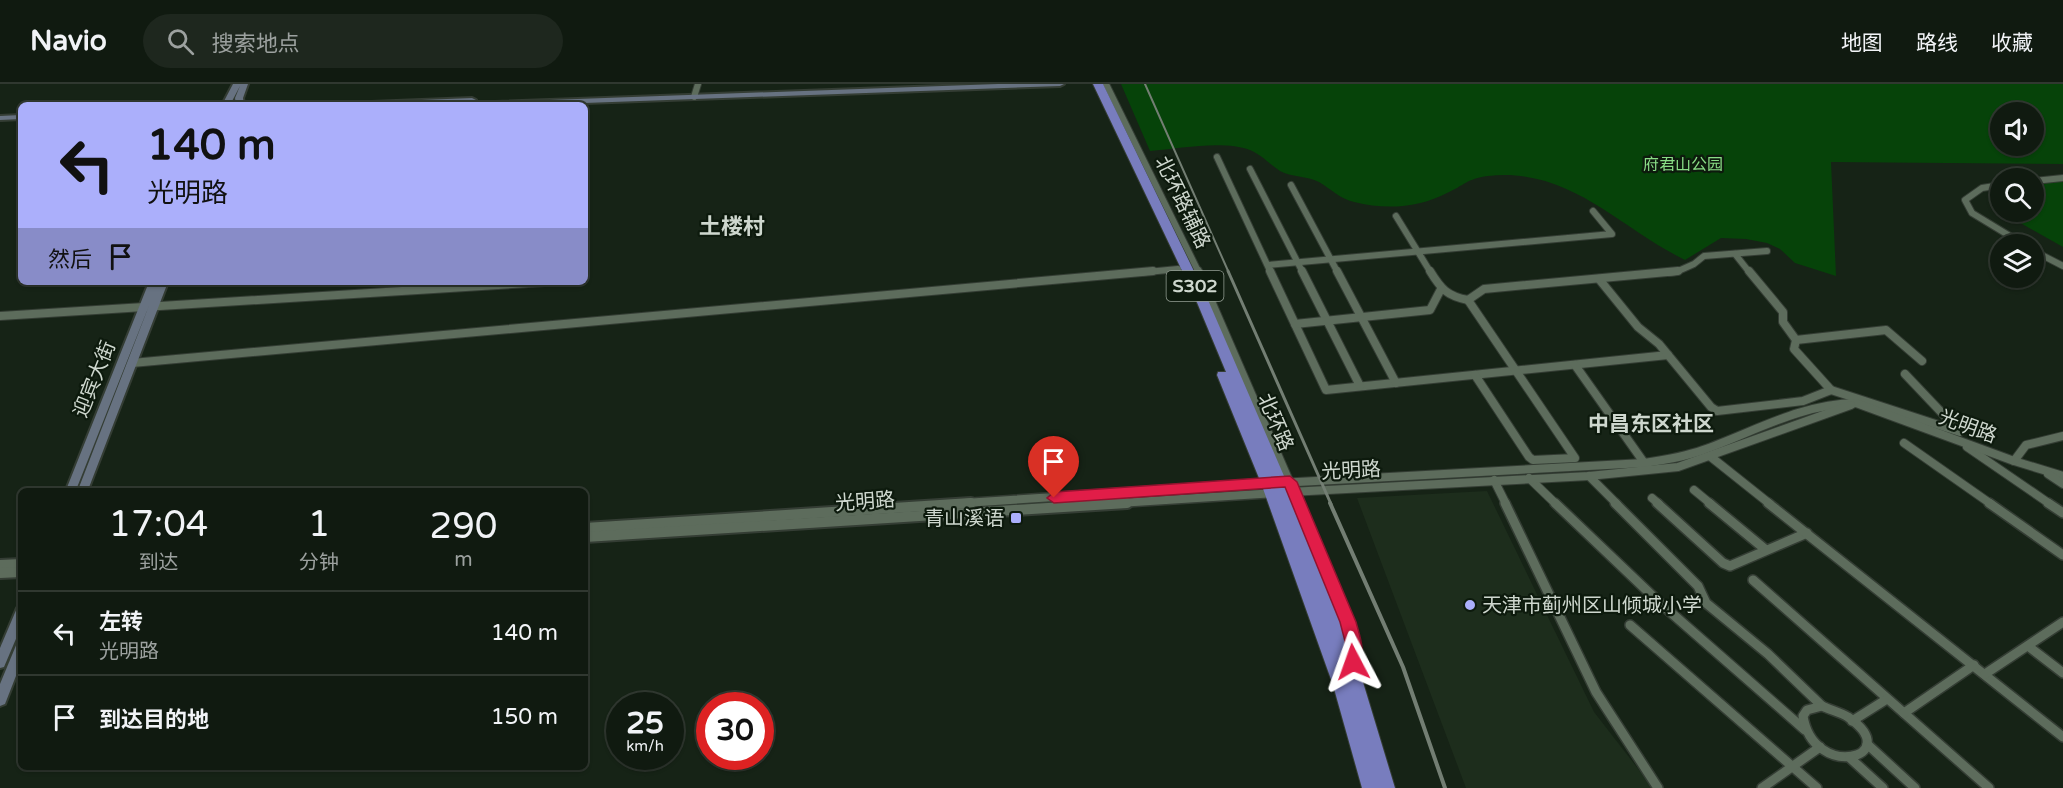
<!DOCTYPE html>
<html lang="zh">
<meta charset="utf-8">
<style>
:root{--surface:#101a10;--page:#1e271e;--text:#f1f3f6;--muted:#9ca19f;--line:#303830}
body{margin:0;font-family:"Varela Round","Noto Sans SC",sans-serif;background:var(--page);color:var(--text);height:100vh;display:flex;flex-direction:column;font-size:22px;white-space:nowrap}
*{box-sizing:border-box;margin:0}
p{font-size:20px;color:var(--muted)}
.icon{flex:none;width:33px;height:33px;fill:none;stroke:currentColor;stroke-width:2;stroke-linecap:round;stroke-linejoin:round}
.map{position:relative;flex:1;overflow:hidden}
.side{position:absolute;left:18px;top:404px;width:570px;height:282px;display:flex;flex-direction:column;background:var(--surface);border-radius:9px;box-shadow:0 2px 4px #0004,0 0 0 2px var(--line)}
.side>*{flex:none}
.hud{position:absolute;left:18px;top:18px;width:570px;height:183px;border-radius:9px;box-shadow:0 2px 4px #0004,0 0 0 2px var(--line);background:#abaffb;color:#111;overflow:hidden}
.tools{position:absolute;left:1990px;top:18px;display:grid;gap:12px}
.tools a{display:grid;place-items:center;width:54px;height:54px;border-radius:50%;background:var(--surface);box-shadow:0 2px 4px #0004,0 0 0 2px var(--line);font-size:30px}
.speed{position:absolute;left:606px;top:608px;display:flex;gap:12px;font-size:30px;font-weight:700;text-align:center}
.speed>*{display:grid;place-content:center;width:78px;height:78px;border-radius:50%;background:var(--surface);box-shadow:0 2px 4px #0004,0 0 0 2px var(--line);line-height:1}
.speed small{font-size:15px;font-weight:400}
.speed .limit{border:9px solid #d22;background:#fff;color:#111}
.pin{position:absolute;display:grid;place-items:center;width:51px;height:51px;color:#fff;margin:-62px -26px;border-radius:50% 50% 50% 0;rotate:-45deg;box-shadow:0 0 6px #0007}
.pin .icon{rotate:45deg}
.me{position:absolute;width:66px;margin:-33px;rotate:356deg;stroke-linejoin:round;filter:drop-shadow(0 0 4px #0008)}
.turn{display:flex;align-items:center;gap:21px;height:126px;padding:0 30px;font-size:27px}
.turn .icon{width:78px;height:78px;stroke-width:2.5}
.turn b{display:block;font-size:42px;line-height:51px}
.then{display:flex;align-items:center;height:57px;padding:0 30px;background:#0003;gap:12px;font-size:22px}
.eta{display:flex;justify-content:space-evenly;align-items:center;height:102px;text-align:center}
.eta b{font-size:36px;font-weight:600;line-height:42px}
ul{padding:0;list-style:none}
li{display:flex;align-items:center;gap:18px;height:84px;padding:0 30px;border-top:2px solid var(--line)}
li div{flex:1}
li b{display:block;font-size:22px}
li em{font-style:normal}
header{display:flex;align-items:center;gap:36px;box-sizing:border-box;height:84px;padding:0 30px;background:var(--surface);border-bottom:2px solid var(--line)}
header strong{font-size:28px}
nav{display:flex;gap:33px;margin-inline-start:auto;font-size:21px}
.search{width:420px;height:54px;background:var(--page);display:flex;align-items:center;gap:15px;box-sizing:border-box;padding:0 21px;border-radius:33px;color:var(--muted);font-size:22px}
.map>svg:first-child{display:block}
.built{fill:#1d2d1c}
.green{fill:#064309;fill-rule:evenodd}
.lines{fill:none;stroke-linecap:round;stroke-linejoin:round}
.minor-far2-casing{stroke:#343d34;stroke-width:8}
.minor-far1-casing{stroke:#343d34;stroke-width:10}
.minor-casing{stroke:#343d34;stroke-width:12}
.tertiary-far1-casing{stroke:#343d34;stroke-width:11}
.tertiary-casing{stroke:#343d34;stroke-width:14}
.secondary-casing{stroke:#343d34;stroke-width:4}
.trunk-casing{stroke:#343d34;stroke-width:2}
.minor-far2{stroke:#5d6c5c;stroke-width:6}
.minor-far1{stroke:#5d6c5c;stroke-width:8}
.minor{stroke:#5d6c5c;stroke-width:9}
.tertiary-far1{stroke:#5d6c5c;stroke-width:8}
.tertiary{stroke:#5d6c5c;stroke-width:10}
.secondary{fill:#677281;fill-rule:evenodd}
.trunk{fill:#787dbe;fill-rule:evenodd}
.rail-far2{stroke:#737e73;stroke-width:2}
.rail-far1{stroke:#737e73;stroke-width:3}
.rail{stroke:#737e73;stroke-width:4}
.route{fill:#e11d48;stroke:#92132f;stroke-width:1.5}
.poi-dot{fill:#abaffb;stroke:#0d1a0d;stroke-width:2}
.labels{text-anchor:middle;stroke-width:4.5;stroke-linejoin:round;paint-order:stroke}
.far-park-label{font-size:16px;fill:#89dd86;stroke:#0d1a0d}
.shield{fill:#0d1a0d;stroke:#949e94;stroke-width:1.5}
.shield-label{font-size:18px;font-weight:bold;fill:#ced7ce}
.street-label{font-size:20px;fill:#ced7ce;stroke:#0d1a0d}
.poi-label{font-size:20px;fill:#ced7ce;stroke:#0d1a0d;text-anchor:end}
.neighbourhood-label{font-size:21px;font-weight:bold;fill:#ced7ce;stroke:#0d1a0d}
.quarter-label{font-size:22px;font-weight:bold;fill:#ced7ce;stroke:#0d1a0d}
</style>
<header>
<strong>Navio</strong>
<div class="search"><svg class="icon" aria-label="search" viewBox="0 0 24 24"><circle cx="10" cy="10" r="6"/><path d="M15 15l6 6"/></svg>搜索地点</div>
<nav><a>地图</a><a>路线</a><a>收藏</a></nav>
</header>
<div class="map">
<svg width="2063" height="704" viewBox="0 0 2063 704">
<rect width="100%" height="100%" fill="#162316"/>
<path class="built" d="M1487 407 1594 628 1653 704H1466L1357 414Z"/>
<g class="green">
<path d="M1121 0H2063V80L1831 78 1836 192 1795 179 1780 165 1767 159 1746 155 1721 154 1685 176C1618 143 1570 83 1488 92 1466 95 1465 101 1447 109 1418 124 1386 126 1354 118 1340 115 1331 105 1319 98 1307 92 1291 93 1280 87 1269 80 1262 71 1250 66 1222 56 1179 65 1150 67ZM2001 28H2034V62H2001Z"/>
<path d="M2063 97V163L2001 128 1992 111 2001 109V128H2034V101Z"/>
</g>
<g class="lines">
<g class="minor-far2-casing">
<g id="minor-far2">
<path d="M1106 0 1199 189"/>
<path d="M694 13 698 0"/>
<path d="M1217 73 1271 189"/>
<path d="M1250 85 1303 189"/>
<path d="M2034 97 2063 94"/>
<path d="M1291 101 1338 189"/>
<path d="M2001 101 1982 104 1965 116 1972 129 2023 160"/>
<path d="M1396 132 1431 189"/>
<path d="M2034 167 2063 182"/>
<path d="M1735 170 1750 189"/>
<path d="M1268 181 1612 150 1593 127"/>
<path d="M1137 189 1178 185"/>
<path d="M1668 189 1676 188 1694 180 1704 172 1767 167"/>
</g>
</g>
<g class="minor-far1-casing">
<g id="minor-far1">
<path d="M1198 187 1299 420"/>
<path d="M1270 187 1326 306 1668 271"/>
<path d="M1302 187 1360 302"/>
<path d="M1337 187 1396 299"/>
<path d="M1430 187C1441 205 1447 212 1468 216"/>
<path d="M1749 187 1783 228V238L1796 256 1794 265 1831 306"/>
<path d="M1599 195 1638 243 1659 260 1711 323 1717 327 1803 317 1831 306 1960 348 1905 290"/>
<path d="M0 232 545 198"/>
<path d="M1295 240 1430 226 1441 205"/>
<path d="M1796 256 1886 246 1922 277"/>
<path d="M132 279 1153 187"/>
<path d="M1575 281 1645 380"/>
<path d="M1475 291 1529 373 1533 376 1575 374 1468 216 1484 205 1678 187"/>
<path d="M1904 359 1991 420"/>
<path d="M1967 363 2050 420"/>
<path d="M1711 373 1770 420"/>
<path d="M2014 377 2063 392"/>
<path d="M2048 390 2063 400"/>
<path d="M1589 392 1617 420"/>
<path d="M1529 394 1556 420"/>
<path d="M1494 396 1506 420"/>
<path d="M1279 399 1644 379C1664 376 1684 373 1703 366 1754 348 1800 320 1856 319L2014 377 2026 361 2063 352"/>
<path d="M1694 406 1711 420"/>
<path d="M1290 408 1589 392 1678 383 1851 321"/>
<path d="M1652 414 1659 420"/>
</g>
</g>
<g class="minor-casing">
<g id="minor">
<path d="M1298 419 1352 551 1354 570 1352 581"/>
<path d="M1505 419 1596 608 1658 704"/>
<path d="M1555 419 1660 519 1805 646"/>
<path d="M1615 419 1698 502 1706 519 1768 570 1822 622"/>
<path d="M1657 419 1723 479 1730 482 1807 449"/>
<path d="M1709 419 1766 466"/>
<path d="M1768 419 2063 653"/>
<path d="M1989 419 2063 471"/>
<path d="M2048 419 2063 429"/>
<path d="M1753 496 1989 704"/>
<path d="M1630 541 1817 704"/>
<path d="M2028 562 2063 589"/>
<path d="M1985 590 2063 538"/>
<path d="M1822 622C1830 626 1840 628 1848 633 1907 674 1813 697 1803 632L1807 626Z"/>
<path d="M1904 629 1974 581"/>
<path d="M1852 637 1887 615"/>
<path d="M1867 660 1915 704"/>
<path d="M1850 674 1883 704"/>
<path d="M1762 704 1820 663"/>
</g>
</g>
<g class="tertiary-far1-casing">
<g id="tertiary-far1">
<path d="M949 420 1268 399"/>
<path d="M1103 420 1277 409"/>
</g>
</g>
<g class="tertiary-casing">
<g id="tertiary">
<path d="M585 444 971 419"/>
<path d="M585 453 1127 419"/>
<path d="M0 481 21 480"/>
<path d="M0 489 21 488"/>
</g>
</g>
<g class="secondary-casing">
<g id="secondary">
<path d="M233 0H248L243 14 244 21H236L235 14 240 2 230 21H222Z"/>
<path d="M998 0H1064L1060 2 529 21H461L465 19Z"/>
<path d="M472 14 476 16 475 18 403 21H342L346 19Z"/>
<path d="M21 31V35L0 36V32Z"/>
<path d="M149 198H168L88 406H78L150 219 76 406H66Z"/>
<path d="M21 523V543L4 583 0 584V564L17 524Z"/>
<path d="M21 558V579L5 620 0 622V600L17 559Z"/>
</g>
</g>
<g class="trunk-casing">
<path id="trunk" d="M1093 0H1103L1208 216 1287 399 1359 585 1395 704H1362L1333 601 1261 399 1217 291 1218 288H1226L1196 216Z"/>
</g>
<use href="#minor-far2" class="minor-far2"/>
<use href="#minor-far1" class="minor-far1"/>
<use href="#minor" class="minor"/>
<use href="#tertiary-far1" class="tertiary-far1"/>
<use href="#tertiary" class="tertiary"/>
<use href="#secondary" class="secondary"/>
<use href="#trunk" class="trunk"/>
<path class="rail-far2" d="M1145 0 1229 189"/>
<path class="rail-far1" d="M1228 187 1331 420"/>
<path class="rail" d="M1330 419 1403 583 1445 704"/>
</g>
<path class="route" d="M1290 392 1297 398 1356 538C1360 553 1366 568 1359 583L1353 585 1347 583 1345 578 1346 561 1340 538 1285 403 1054 419 1047 414 1054 408Z"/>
<g class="poi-dot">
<rect x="1010" y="428" width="12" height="12" rx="3"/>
<circle cx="1470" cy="521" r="6"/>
</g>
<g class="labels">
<g class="far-park-label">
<text x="1683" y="86">府君山公园</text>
</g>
<rect class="shield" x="1166.5" y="187" width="57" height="30" rx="4.5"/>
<g class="shield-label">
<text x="1195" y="208">S302</text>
</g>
<g class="street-label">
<text transform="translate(1183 118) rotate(64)" y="7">北环路辅路</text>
<text transform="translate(94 295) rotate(-68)" y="7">迎宾大街</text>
<text transform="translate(1276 338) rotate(67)" y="7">北环路</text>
<text transform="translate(1968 342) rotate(20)" y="7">光明路</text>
<text transform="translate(1351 386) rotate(-3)" y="7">光明路</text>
<text transform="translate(865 417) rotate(-4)" y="7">光明路</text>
</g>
<g class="poi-label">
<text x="1004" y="441">青山溪语</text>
<text x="1482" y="528" text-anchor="start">天津市蓟州区山倾城小学</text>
</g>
<g class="neighbourhood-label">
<text x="1651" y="347">中昌东区社区</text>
</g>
<g class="quarter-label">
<text x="732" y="150">土楼村</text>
</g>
</g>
</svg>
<div class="tools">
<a><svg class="icon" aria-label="sound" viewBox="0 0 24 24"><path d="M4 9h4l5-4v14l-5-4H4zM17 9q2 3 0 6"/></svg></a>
<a><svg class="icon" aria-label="search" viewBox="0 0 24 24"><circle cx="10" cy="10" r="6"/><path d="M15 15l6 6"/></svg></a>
<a><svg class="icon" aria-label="layers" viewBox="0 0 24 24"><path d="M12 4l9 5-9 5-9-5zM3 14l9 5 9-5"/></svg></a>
</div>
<div class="speed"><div>25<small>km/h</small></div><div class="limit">30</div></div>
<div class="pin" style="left:1054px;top:414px;background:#d93025"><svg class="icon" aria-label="arrive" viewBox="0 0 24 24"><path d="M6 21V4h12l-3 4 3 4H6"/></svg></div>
<svg class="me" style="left:1353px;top:578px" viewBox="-20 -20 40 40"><path d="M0-17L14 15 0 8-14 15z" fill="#e11d48" stroke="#fff" stroke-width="4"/></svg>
<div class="hud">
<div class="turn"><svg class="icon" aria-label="left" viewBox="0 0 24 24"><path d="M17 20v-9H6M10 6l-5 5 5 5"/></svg><div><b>140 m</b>光明路</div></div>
<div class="then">然后<svg class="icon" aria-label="arrive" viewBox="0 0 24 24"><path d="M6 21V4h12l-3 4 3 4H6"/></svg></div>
</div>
<section class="side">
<div class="eta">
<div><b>17:04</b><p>到达</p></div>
<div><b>1</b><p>分钟</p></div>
<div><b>290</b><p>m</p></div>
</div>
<ul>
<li><svg class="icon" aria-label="left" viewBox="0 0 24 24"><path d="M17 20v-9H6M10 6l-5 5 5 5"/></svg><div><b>左转</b><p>光明路</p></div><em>140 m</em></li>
<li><svg class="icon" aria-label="arrive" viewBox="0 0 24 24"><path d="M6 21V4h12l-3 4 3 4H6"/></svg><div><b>到达目的地</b></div><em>150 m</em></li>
</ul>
</section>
</div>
